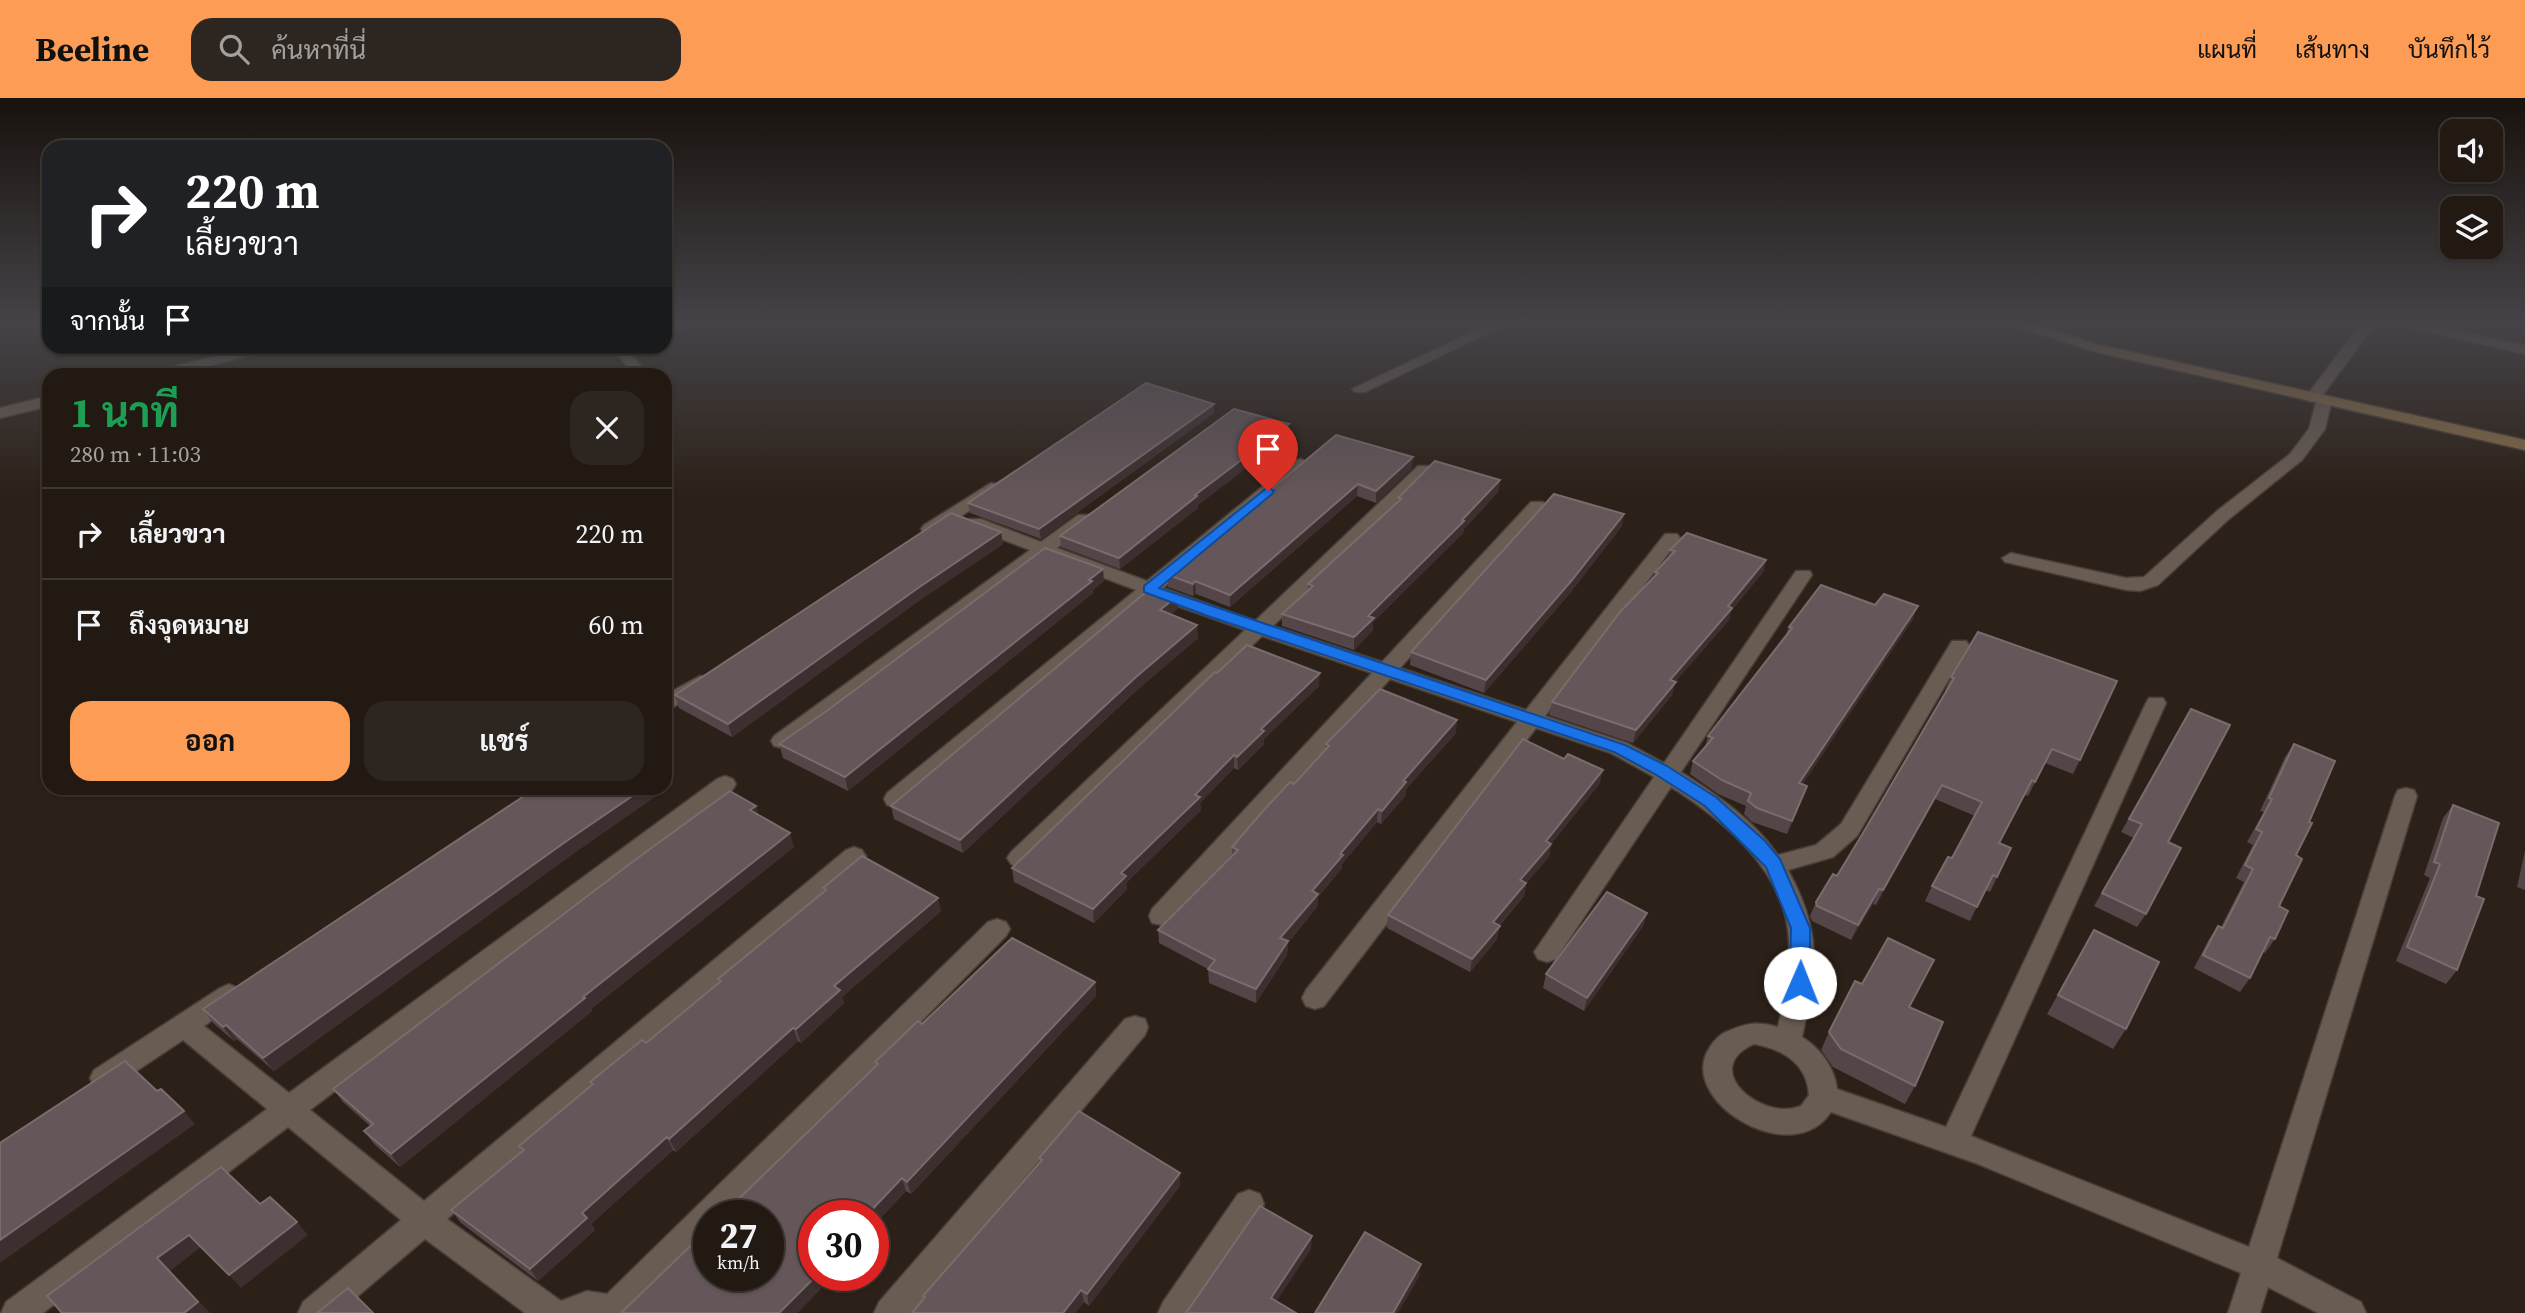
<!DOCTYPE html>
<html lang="th">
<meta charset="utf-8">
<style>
:root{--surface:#211912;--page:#2d2620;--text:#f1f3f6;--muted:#a2a09f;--line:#3e3832;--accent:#fd9c55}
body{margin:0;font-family:"Source Serif 4",Sarabun,serif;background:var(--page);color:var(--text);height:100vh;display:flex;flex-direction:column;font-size:26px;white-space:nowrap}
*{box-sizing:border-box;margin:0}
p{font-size:23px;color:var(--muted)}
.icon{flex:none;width:38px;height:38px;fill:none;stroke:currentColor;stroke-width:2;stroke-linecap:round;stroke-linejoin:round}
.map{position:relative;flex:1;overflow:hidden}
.sheet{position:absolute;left:42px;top:270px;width:630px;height:427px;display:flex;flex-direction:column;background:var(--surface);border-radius:21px;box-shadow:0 2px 5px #0004,0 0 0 2px var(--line)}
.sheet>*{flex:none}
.banner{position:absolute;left:42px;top:42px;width:630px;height:214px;border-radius:21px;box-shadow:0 2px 5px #0004,0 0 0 2px var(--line);background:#202124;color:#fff;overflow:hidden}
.buttons{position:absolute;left:2440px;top:21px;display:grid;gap:14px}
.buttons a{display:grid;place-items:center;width:63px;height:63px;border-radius:14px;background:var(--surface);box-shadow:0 2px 5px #0004,0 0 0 2px var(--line);font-size:35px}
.speed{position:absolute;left:693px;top:1102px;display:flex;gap:14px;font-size:35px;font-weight:700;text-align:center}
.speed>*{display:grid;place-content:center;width:91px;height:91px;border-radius:50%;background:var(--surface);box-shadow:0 2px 5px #0004,0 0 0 2px var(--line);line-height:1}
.speed small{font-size:18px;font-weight:400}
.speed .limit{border:10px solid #d22;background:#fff;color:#111}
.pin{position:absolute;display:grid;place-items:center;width:60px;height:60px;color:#fff;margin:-72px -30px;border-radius:50% 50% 50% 0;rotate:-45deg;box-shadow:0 0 7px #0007}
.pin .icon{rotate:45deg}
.me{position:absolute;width:77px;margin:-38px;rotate:1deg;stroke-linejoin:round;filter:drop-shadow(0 0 5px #0008)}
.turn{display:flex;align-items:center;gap:24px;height:147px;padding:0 28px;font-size:32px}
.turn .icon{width:91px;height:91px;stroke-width:2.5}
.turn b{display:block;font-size:49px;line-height:60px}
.then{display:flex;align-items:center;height:66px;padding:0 28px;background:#0003;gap:14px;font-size:26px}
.round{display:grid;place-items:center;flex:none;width:74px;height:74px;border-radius:21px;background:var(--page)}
.head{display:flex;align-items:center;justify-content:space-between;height:119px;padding:0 28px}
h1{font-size:42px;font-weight:700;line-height:52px;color:#1e9e55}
.cta{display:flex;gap:14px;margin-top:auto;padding:14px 28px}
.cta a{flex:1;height:80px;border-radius:21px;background:var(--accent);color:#111;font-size:28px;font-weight:700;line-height:80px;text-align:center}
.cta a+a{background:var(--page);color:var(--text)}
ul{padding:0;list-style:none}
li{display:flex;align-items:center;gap:21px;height:91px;padding:0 28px;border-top:2px solid var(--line)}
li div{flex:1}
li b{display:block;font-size:26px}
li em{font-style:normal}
header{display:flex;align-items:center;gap:42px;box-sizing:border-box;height:98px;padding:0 35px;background:var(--accent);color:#111}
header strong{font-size:33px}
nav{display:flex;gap:38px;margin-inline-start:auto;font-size:24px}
.search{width:490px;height:63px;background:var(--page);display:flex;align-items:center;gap:18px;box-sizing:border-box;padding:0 24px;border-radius:21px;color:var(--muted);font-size:26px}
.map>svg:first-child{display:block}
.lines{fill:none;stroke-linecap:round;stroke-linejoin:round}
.street-casing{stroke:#473e38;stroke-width:3}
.secondary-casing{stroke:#473e38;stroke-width:3}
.street{fill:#695c52;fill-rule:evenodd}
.secondary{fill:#846a45;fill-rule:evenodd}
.wall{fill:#544549}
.shaded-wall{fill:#3d2f2f}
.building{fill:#645659;stroke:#796c6d;stroke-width:2}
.route{fill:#1a73e8;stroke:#114b97;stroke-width:2}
</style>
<header>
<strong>Beeline</strong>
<div class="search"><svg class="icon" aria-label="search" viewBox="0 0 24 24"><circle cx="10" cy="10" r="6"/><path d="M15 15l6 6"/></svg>ค้นหาที่นี่</div>
<nav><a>แผนที่</a><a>เส้นทาง</a><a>บันทึกไว้</a></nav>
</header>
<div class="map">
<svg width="2525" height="1215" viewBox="0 0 2525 1215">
<rect width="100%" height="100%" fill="#2c2118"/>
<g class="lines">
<g class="street-casing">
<g id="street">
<path d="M665 226H689L687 229 665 234Z"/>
<path d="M1489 226H1507L1365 294H1355L1352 291Z"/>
<path d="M2361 226H2375L2322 298 2332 302 2325 331 2302 362 2229 421 2158 487 2140 493 2126 492 2005 464 2002 460 2011 455 2126 480 2144 479 2217 413 2290 356 2309 331 2316 304 2308 303 2305 300Z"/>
<path d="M2405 226H2430L2525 248V256L2407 229Z"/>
<path d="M258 248H285L178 276H154L156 273Z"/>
<path d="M610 248H625L647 276H634Z"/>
<path d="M49 298V308L0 320V310Z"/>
<path d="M1301 361 1309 366 1307 370 1163 490 1255 523 1418 368H1430L1432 372 1430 376 1273 528 1382 564 1531 404H1543L1546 408 1543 412 1400 570 1526 612 1665 436H1677L1680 440 1677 444 1545 618 1627 645 1664 665 1796 473H1810L1812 477 1681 674C1717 697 1753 721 1778 757L1816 747 1841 726 1952 543H1966L1969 547 1857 738 1833 759 1788 772C1823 836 1817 870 1802 939 1820 950 1835 970 1837 991L1946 1029 2146 605 2149 600H2163L2166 605 1971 1038 2249 1149 2395 698 2398 692 2406 690 2414 692 2417 698 2277 1160 2361 1204 2366 1215H2318L2268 1189 2260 1215H2228L2241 1175 1978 1066 1831 1014C1791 1074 1674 1001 1710 949 1714 943 1719 937 1726 934 1747 925 1755 923 1778 929 1785 898 1792 864 1788 832 1780 768 1721 721 1671 689L1556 861 1547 864 1538 861 1534 854 1654 679 1611 655 1536 630 1324 908 1315 911 1306 908 1302 900 1306 892 1517 624 1390 581 1170 825 1161 827 1152 825 1149 818 1152 811 1372 575 1262 538 1027 766 1019 769 1011 766 1007 760 1011 754 1245 532 1152 499 903 707 895 709 887 707 884 701 887 695 1136 492 1046 458 790 648 782 650 774 648 771 643 774 638 1030 452 969 429 966 425 969 421H981L1041 444 1078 417H1090L1093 421 1090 425 1057 450 1147 483 1295 362ZM1754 946C1782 951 1807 965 1809 997L1801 1008C1762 1024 1698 971 1754 946Z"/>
<path d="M991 385 997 386 1000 390 997 394 936 435H924L921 431 924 427Z"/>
<path d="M700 578 707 579 710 584 707 589 665 614V597Z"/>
<path d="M725 678 733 681 736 686 733 691 310 1012 424 1103 846 752 854 749 862 752 866 758 862 764 447 1121 561 1203 587 1193 607 1196 988 824 997 821 1006 824 1010 831 1006 838 728 1118H709V1138L632 1215H525L425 1141 338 1215H298L303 1204 401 1122 288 1029 43 1215H1L6 1204 267 1011 183 942 114 988 104 992 94 988 90 980 94 972 220 890 229 886 238 890 242 897 238 904 204 928 289 995 717 681Z"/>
<path d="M1135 918 1145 921 1148 929 1145 937 911 1215H874L879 1204 1125 921Z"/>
<path d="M1249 1092 1260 1096 1264 1106 1260 1116 1193 1215H1158L1163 1204 1238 1096Z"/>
</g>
</g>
<g class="secondary-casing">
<path id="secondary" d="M2016 226H2037L2096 246 2525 342V352L2092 253 2018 229Z"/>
</g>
<use href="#street" class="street"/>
<use href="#secondary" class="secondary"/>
</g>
<g class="wall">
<path d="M1214 315 1041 441 970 415 968 405Z"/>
<path d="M1289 326V337L1198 407V410L1120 471 1061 449 1060 438Z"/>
<path d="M1336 337 1412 370 1376 405 1357 398 1230 509 1196 496 1193 498 1168 489V477Z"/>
<path d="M1500 382 1498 394 1464 431 1463 435 1373 524V532L1354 552 1282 528V516L1308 493V486L1397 404 1398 400Z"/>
<path d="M1622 428 1570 495 1484 595 1410 567 1411 554Z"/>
<path d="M1001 434 1003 446 920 502 732 639 679 610 675 597Z"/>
<path d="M1670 452 1766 462 1763 474 1731 513 1729 522 1675 584 1672 597 1633 645 1549 617 1552 604 1654 479 1655 474 1668 460Z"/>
<path d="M1104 483 1093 492V495L848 693 783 660 779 646Z"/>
<path d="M1178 511 1171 516 1198 540 1137 592 963 755 894 721 891 708Z"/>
<path d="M1913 521 1802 687V701L1787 736 1752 724 1744 716 1746 708 1718 696 1690 676 1693 663 1705 649 1708 638 1785 539 1789 529Z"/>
<path d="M1978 534 2080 662 2073 676 2045 665 2028 698 2025 697 2000 745 2011 750 1990 794 1985 792 1970 823 1925 803 1932 788 1952 760 1975 718 1935 701 1876 807 1873 806 1851 842 1812 823 1810 818 1816 804 1837 778 1863 735 1946 593H1945L1951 579Z"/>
<path d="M1217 575 1319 588 1264 641V646L1238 672 1234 670 1200 705 1201 712 1126 785 1127 791 1094 825 1014 784 1012 770Z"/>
<path d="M2191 611 2168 744 2146 816 2137 829 2094 808 2134 740 2121 734Z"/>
<path d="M1456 635 1406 691 1405 698 1381 726 1377 724 1342 766V770L1318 799 1317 809 1288 845 1287 857 1256 905 1209 885 1208 871 1159 845 1158 832 1232 757V749L1294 686 1326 651V646Z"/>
<path d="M2294 646 2309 724 2296 757 2279 808 2275 841 2265 855 2263 854 2250 880 2240 894 2194 870 2209 841 2218 828 2221 829 2244 784 2236 780 2253 747 2247 744 2264 714 2260 713 2285 659Z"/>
<path d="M668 673 673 686 574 755 274 973 237 941 234 943 213 925 203 911Z"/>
<path d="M1600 685 1551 746 1549 759 1526 785 1524 798 1499 828 1497 841 1470 874 1387 830 1388 817Z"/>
<path d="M2453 707 2476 798 2457 872 2446 886 2396 863 2430 780 2424 777 2443 720Z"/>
<path d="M759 718 794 749 591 911 592 913 400 1069 374 1046 364 1033 370 1028 343 1004 333 991Z"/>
<path d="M2525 753V792L2517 789Z"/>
<path d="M823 790 941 813 842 899 844 905 801 945 798 943 676 1054 673 1052 591 1126 595 1132 538 1183 461 1125 451 1112 522 1053 519 1048 592 987 590 984 646 945 720 885 718 881 824 794Z"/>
<path d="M1647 815 1643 828 1584 913 1543 890 1546 876Z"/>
<path d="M2094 832 2126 931 2113 951 2047 916Z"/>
<path d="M1925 880 1910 909 1915 988 1905 1006 1833 969 1821 952 1829 934 1862 886Z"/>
<path d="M1095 884 1096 898 911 1096 906 1093 873 1128V1118L814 1178H833L797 1215 876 968 875 964 922 926Z"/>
<path d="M1039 1060 1180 1088 1089 1208 1084 1204 1075 1215H912L924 1201 923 1198 1040 1064Z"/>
</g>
<g class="shaded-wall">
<path d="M1214 306V315L1041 441 1039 431Z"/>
<path d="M1289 326V337L1198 407V410L1120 471 1119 460 1195 397Z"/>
<path d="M1413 359 1412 370 1376 405V393Z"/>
<path d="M1500 382 1498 394 1464 431 1463 435 1373 524V532L1354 552V539L1368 518Z"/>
<path d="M1358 386 1357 398 1230 509V497Z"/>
<path d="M1624 416 1622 428 1570 495 1484 595 1486 582Z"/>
<path d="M1001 434 1003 446 920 502 732 639 728 626 918 490Z"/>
<path d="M1766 462 1763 474 1731 513 1729 522 1675 584 1672 597 1633 645 1636 632 1670 582Z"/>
<path d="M1103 471 1104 483 1093 492V495L848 693 845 679Z"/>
<path d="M1195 483 1196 496 1193 498V486Z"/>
<path d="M1177 498 1178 511 1161 525 1160 512Z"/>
<path d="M1918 508 1913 521 1794 699 1799 685Z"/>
<path d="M1197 527 1198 540 1137 592 963 755 960 742 1136 579Z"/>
<path d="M1320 575 1319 588 1264 641V646L1238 672 1237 659 1261 631Z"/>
<path d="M1457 622 1456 635 1406 691 1405 698 1381 726 1382 713 1403 683Z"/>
<path d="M1234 657V670L1200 705 1201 712 1126 785 1127 791 1094 825 1093 811 1121 775 1195 697Z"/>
<path d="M1603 672 1600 685 1551 746 1549 759 1518 795 1520 782 1546 743Z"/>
<path d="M668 673 673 686 574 755 274 973 263 960 568 742 644 690H665V675Z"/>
<path d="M1942 687 1935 701 1876 807 1883 792Z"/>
<path d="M1807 688 1802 701 1787 736 1792 723Z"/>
<path d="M756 708 760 721 750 712Z"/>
<path d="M1378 711 1377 724 1342 766V770L1318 799 1317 809 1288 845 1287 857 1256 905V891L1280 840 1312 793 1340 756Z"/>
<path d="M790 735 794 749 591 911 592 913 400 1069 391 1056 583 899Z"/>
<path d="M1526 785 1524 798 1490 837 1493 824Z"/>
<path d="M1879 791 1873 806 1851 842 1858 827Z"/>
<path d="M938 800 941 813 842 899 844 905 801 945 796 931 834 888Z"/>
<path d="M1647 815 1643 828 1584 913 1587 900Z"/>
<path d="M1500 828 1497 841 1470 874 1472 861Z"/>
<path d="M1095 884 1096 898 911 1096 907 1084Z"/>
<path d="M226 927 237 941 234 943 223 929Z"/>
<path d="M793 930 798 943 676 1054 669 1041Z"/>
<path d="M184 1013 195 1026 0 1165V1142Z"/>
<path d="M667 1039 673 1052 591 1126 595 1132 538 1183 530 1171 582 1115Z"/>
<path d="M1180 1075V1088L1089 1208 1087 1196Z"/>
<path d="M902 1080 906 1093 873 1128V1118H866Z"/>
<path d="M297 1124 308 1137 241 1190 229 1177Z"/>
<path d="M189 1137 201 1149 170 1173 210 1215H184L157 1160Z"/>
<path d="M1312 1138 1311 1151 1271 1212V1200Z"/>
<path d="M1421 1166 1419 1179 1398 1215H1393Z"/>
<path d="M816 1178H833L797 1215H779Z"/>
<path d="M1081 1192 1084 1204 1075 1215H1063Z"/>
</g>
<g class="building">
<path d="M1146 285 1214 306 1039 431 968 405Z"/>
<path d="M1234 311 1289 326 1195 397 1197 398 1119 460 1060 438Z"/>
<path d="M1336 337 1413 359 1376 393 1358 386 1230 497 1195 483 1193 486 1168 477Z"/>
<path d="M1435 363 1500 382 1462 422 1464 423 1368 518 1374 520 1354 539 1282 516 1313 488 1308 486 1401 401 1398 400Z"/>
<path d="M1554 396 1624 416 1572 482 1486 582 1411 554Z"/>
<path d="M951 415 1001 434 918 490 728 626 675 597Z"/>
<path d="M1687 435 1766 462 1728 508 1732 510 1670 582 1676 584 1636 632 1552 604 1620 514 1658 475 1655 474 1675 453 1670 452Z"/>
<path d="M1045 450 1103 471 1089 482 1092 483 845 679 779 646 828 612Z"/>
<path d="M1821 487 1875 507 1884 496 1918 508 1799 685 1807 688 1792 723 1757 710 1748 703 1751 695 1722 682 1693 663 1713 640 1708 638 1792 530 1789 529Z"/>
<path d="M1152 489 1177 498 1160 512 1197 527 1136 579 960 742 891 708Z"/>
<path d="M1978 534 2117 583 2080 662 2052 651 2035 684 2032 682 1999 745 2011 750 1997 779 1993 777 1977 809 1932 788 1948 759 1952 760 1982 704 1942 687 1883 792 1879 791 1858 827 1817 808 1816 804 1833 776 1837 778 1863 735 1954 580 1951 579Z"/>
<path d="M1247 547 1320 575 1261 631 1264 633 1237 659 1234 657 1195 697 1200 699 1121 775 1126 778 1093 811 1012 770 1215 574 1217 575Z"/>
<path d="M1380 591 1457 622 1403 683 1406 684 1382 713 1378 711 1340 756 1343 757 1312 793 1318 796 1280 840 1288 843 1256 891 1208 871 1215 862 1158 832 1238 752 1232 749 1263 713 1290 684 1294 686 1329 648 1326 646Z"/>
<path d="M2191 611 2230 627 2168 744 2181 750 2146 816 2102 795 2142 726 2129 721Z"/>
<path d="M1523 641 1564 661 1568 656 1603 672 1546 743 1551 746 1520 782 1526 785 1493 824 1500 828 1472 861 1388 817Z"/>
<path d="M2294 646 2335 663 2309 724 2312 725 2296 757 2302 761 2279 808 2288 813 2275 841 2270 839 2250 880 2203 857 2218 828 2223 830 2253 771 2245 767 2262 734 2256 731 2272 701 2269 700Z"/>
<path d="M536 690H644L568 742 263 960 226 927 223 929 203 911Z"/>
<path d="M730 693 756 708 750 712 790 735 583 899 585 900 391 1056 364 1033 373 1026 333 991 639 759Z"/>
<path d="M2453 707 2499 725 2476 798 2484 801 2457 872 2407 849 2440 766 2434 764Z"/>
<path d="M862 758 938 800 834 888 840 892 796 931 793 930 669 1041 667 1039 582 1115 587 1120 530 1171 451 1112 524 1052 519 1048 593 986 590 984 642 942 646 945 721 883 718 881 826 792 823 790Z"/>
<path d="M1607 794 1647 815 1587 900 1546 876Z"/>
<path d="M2094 832 2159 864 2126 931 2058 897Z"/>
<path d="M1012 840 1095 884 907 1084 902 1080 866 1118H814V1178H816L779 1215H621L709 1130V1178H768V1118H721L878 966 875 964 918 923 922 926Z"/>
<path d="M1888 840 1934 862 1909 909 1943 924 1915 988 1841 951 1829 934 1855 883 1862 886Z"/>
<path d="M125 963 157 993 161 991 184 1013 0 1142V1045Z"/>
<path d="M1079 1013 1180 1075 1087 1196 1081 1192 1063 1215H912L925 1199 923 1198 1042 1062 1039 1060Z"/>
<path d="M221 1069 260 1106 270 1099 297 1124 229 1177 189 1137 157 1160 198 1204 184 1215H62L47 1198Z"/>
<path d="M1260 1108 1312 1138 1271 1200 1296 1215H1186Z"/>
<path d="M1365 1134 1421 1166 1393 1215H1315Z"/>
<path d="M348 1190 373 1215H317Z"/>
</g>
<linearGradient id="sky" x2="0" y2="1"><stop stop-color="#18120d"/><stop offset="0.57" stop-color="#454348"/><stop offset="1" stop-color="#454348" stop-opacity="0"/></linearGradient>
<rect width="2525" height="396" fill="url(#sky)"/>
<path class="route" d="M1268 389 1274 393 1272 396 1159 490 1625 647 1667 668 1717 700 1765 743 1780 761 1810 830V885L1807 891 1800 893 1793 891 1790 885 1791 830 1766 769 1705 708 1655 676 1614 654 1208 518 1144 494V488Z"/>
</svg>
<div class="buttons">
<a><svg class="icon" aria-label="sound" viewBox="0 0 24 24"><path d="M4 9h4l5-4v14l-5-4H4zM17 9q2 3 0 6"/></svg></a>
<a><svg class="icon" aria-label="layers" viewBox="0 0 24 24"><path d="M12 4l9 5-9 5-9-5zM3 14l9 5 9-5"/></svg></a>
</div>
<div class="speed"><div>27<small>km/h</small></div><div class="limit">30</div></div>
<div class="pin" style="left:1268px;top:393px;background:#d93025"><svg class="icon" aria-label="arrive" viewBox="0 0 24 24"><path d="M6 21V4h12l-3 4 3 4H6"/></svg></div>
<svg class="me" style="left:1800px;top:885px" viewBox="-20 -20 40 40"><circle r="19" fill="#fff"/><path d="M0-13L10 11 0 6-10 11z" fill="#1a73e8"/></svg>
<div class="banner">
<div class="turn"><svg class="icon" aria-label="right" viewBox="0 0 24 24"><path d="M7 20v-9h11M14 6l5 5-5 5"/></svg><div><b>220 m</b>เลี้ยวขวา</div></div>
<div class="then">จากนั้น<svg class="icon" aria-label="arrive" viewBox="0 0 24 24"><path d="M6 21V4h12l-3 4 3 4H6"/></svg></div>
</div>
<section class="sheet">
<div class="head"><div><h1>1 นาที</h1><p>280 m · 11:03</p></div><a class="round"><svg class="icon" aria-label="close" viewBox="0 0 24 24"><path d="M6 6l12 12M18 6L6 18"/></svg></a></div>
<ul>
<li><svg class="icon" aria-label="right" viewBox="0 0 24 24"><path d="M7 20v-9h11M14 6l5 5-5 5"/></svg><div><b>เลี้ยวขวา</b></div><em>220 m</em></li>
<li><svg class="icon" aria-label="arrive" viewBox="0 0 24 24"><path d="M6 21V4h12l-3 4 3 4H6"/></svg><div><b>ถึงจุดหมาย</b></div><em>60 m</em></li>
</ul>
<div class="cta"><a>ออก</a><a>แชร์</a></div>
</section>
</div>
